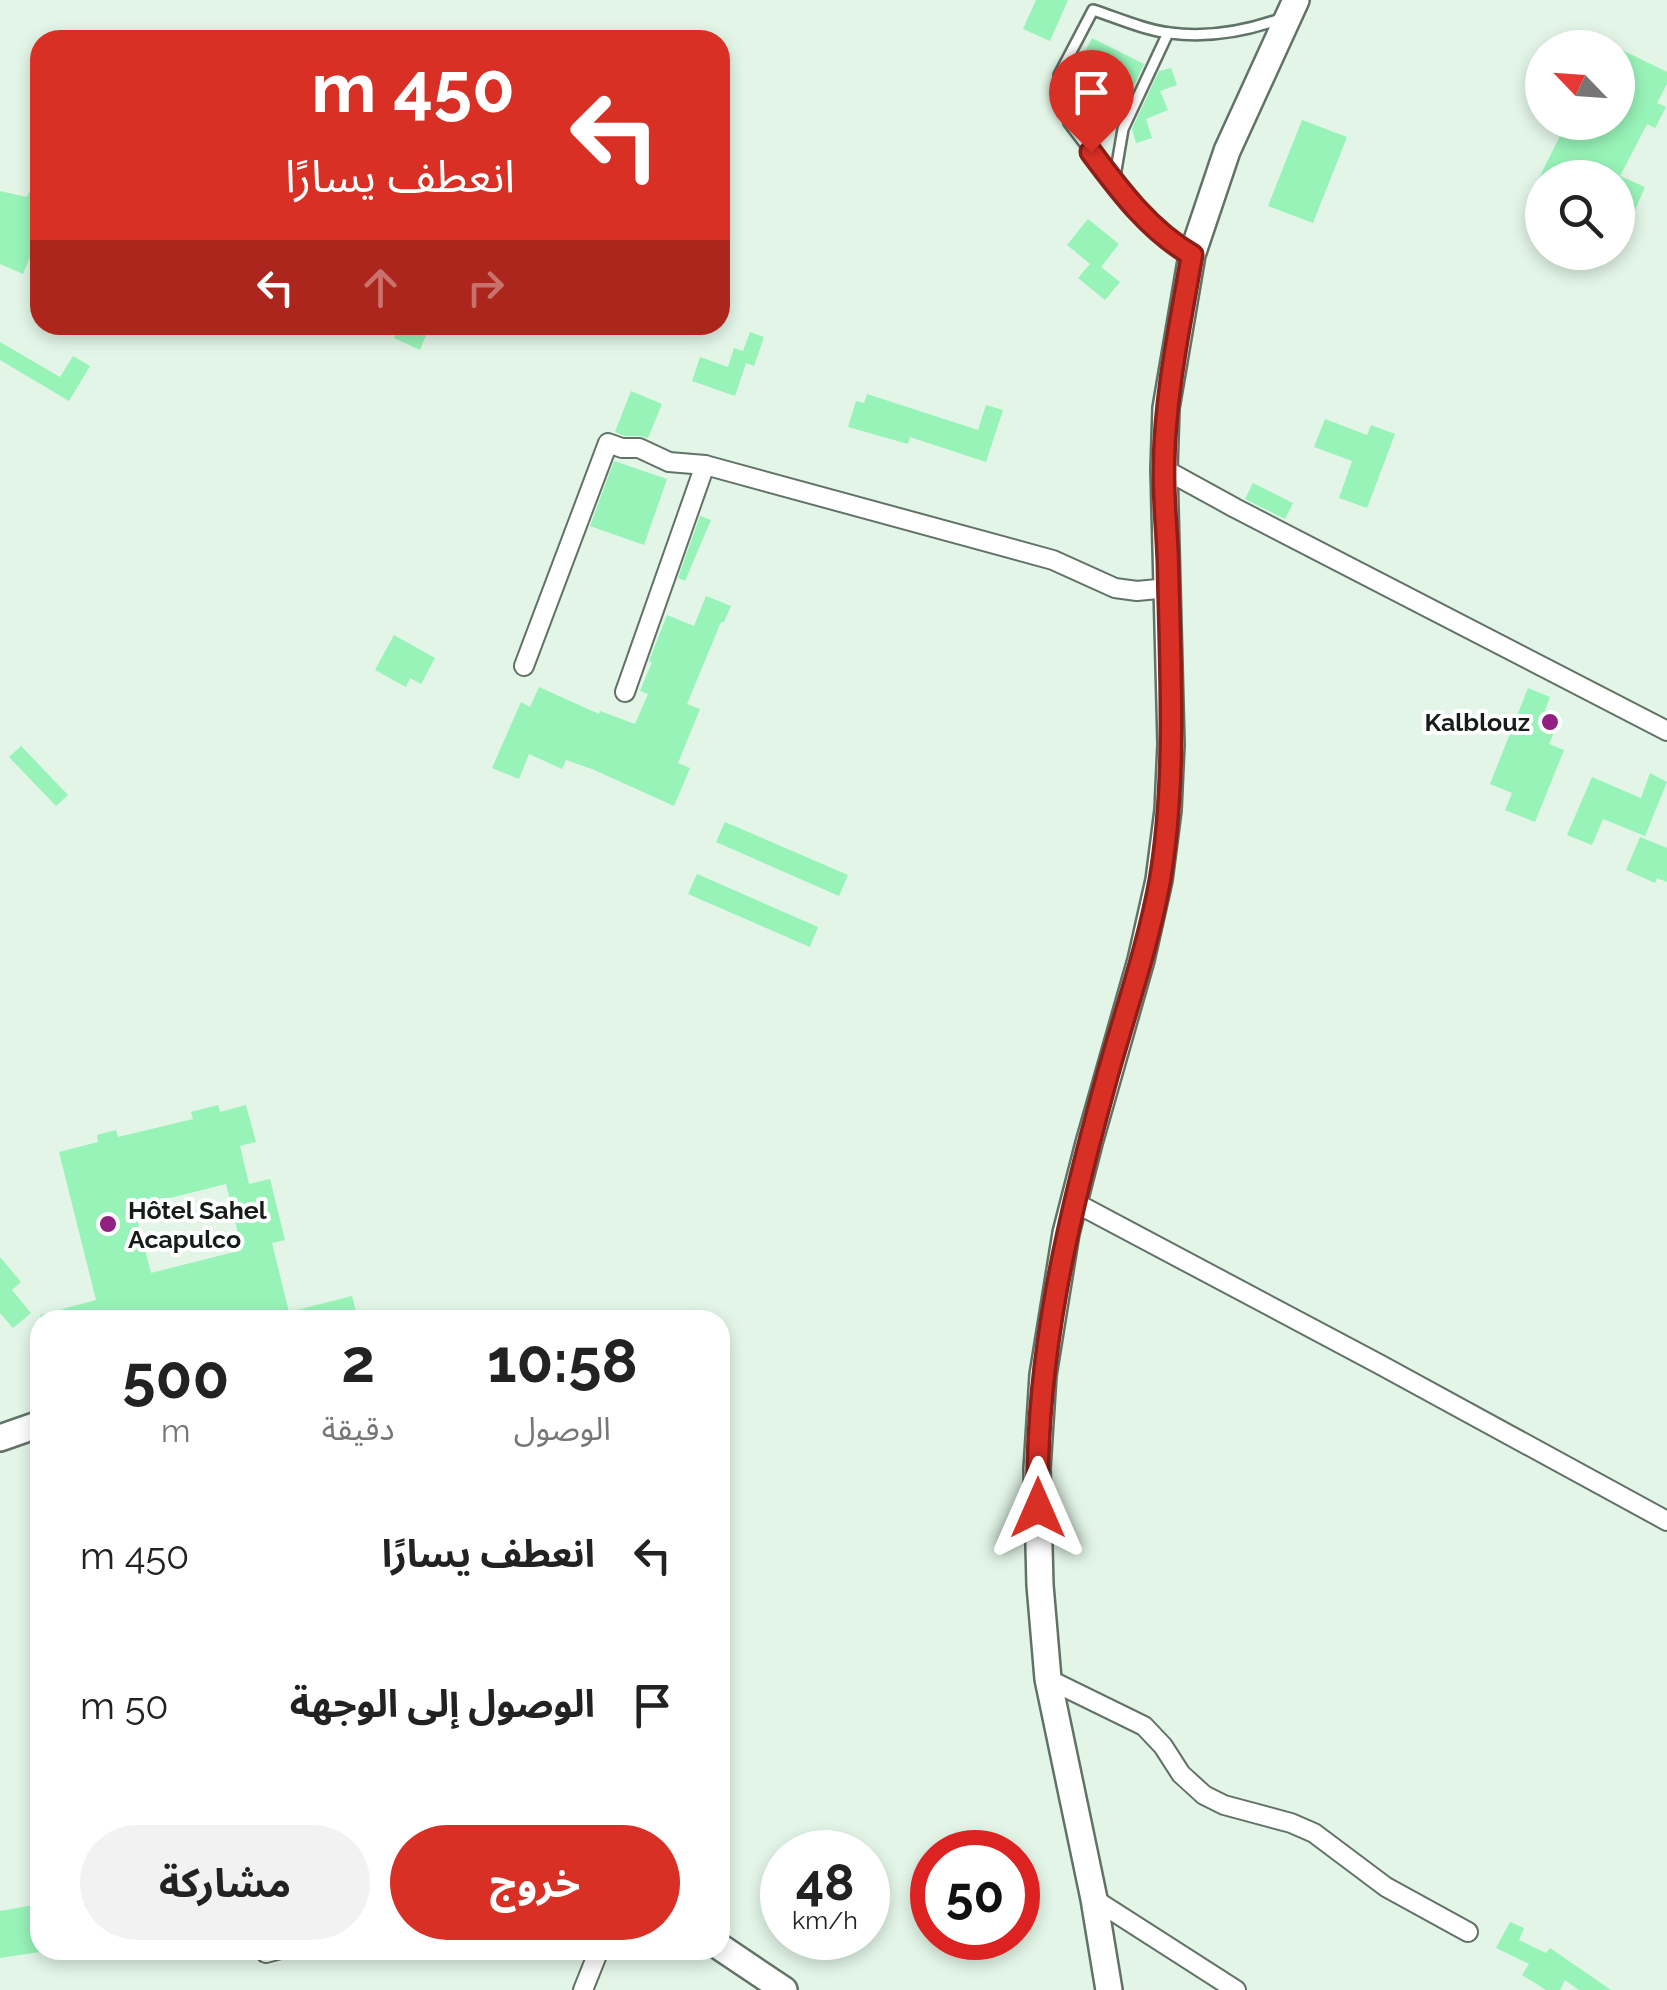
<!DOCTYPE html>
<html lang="ar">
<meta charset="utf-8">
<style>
:root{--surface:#fff;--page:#f2f2f2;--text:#222;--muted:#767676;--accent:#d93025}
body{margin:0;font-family:Raleway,"Noto Sans Arabic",sans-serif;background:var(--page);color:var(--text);direction:rtl;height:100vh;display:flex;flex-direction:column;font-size:38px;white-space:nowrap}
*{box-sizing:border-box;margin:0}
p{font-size:32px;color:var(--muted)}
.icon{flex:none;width:55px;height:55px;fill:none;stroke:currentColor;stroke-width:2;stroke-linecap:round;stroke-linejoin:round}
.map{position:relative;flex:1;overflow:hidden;direction:ltr}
.sheet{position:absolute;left:30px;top:1310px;width:700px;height:650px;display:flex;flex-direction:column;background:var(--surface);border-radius:30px;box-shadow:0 5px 15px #0003;direction:rtl}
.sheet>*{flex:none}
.banner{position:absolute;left:30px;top:30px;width:700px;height:305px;border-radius:30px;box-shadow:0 5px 15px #0003;direction:rtl;background:#d93025;color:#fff;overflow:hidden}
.needle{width:65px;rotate:295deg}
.buttons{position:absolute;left:1525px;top:30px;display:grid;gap:20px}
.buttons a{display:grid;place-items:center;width:110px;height:110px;border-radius:50%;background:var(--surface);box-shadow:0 5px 15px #0003;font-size:50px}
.speed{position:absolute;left:760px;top:1830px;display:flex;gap:20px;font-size:50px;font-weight:700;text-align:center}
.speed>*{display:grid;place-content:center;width:130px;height:130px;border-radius:50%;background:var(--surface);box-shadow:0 5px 15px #0003;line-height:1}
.speed small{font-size:25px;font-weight:400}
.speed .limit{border:15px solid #d22;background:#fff;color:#111}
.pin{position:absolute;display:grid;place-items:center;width:85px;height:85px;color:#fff;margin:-102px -42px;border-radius:50% 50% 50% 0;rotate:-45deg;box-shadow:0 0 10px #0007}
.pin .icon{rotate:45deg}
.me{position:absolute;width:110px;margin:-55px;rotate:0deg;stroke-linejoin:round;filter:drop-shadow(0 0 8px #0008)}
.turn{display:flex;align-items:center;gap:35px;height:210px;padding:0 50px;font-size:45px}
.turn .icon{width:130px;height:130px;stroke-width:2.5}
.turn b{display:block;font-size:70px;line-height:85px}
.lanes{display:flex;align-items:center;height:95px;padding:0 50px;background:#0003;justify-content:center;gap:50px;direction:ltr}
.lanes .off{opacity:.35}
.eta{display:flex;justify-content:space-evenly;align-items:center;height:170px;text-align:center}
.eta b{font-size:60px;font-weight:700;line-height:70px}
.button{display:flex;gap:20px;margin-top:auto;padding:20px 50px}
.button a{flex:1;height:115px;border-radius:60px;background:var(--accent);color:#fff;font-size:40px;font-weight:700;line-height:115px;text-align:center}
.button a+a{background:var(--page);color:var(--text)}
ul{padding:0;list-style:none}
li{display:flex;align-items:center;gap:30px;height:150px;padding:0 50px}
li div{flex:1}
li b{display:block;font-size:38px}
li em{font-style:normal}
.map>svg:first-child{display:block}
.building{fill:#98f3b8;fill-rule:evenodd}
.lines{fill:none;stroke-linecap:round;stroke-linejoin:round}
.service-casing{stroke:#617266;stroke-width:14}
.minor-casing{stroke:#617266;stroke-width:22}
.secondary-casing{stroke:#617266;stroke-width:30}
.service{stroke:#fff;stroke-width:9}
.minor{stroke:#fff;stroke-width:18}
.secondary{stroke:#fff;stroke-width:25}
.route-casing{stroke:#8d1f18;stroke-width:25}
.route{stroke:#d93025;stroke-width:18}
.poi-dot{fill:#902082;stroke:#fff;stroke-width:4}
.labels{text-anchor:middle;stroke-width:8;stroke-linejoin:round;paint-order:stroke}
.poi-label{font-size:25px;font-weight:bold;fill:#161d18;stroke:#fff;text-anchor:end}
</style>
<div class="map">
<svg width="1667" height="1990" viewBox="0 0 1667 1990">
<rect width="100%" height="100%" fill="#e2f5e7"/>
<g class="building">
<path d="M1036 0H1068L1050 41 1023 29Z"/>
<path d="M1092 38 1144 64 1119 119 1106 112 1099 125 1079 115 1098 76 1078 66Z"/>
<path d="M1618 48 1667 72V84L1657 103 1666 107 1655 128 1647 124 1620 176 1645 187 1635 210 1618 203V178H1539L1567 122H1618Z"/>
<path d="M1171 68 1177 85 1160 91 1168 110 1146 119 1152 138 1136 143 1132 129 1159 71Z"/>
<path d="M1302 120 1347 137 1313 223 1268 206Z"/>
<path d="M40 168V256L32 252 23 274 0 264V191L27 197Z"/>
<path d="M1088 219 1119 244 1101 267 1120 282 1105 300 1078 278 1090 264 1067 245Z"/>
<path d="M399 325H430L420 350 394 338Z"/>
<path d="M750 332 764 337 754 366 746 363 735 396 692 381 700 357 728 367 734 348 743 351Z"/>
<path d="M0 342 60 377 73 356 90 366 69 401 0 360Z"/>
<path d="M631 391 662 404 648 438 640 436H625L615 432Z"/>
<path d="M867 394 978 430 986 405 1003 410 986 462 910 437 908 444 848 427 856 401 864 403Z"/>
<path d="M1325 419 1367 435 1371 425 1395 434 1367 508 1339 498 1352 461 1314 447Z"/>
<path d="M614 461 667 479 644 545 590 526Z"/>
<path d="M1253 483 1293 503 1285 519 1245 499Z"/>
<path d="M700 516 711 520 685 581 678 578Z"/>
<path d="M706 596 731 606 724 622H721L687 704 700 709 678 763 690 768 674 806 592 769 566 760 562 769 529 754 519 779 492 768 521 702 530 707 539 687 599 714 600 711 635 724 648 694 640 691 652 662 649 661 667 615 694 626Z"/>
<path d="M394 635 435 658 421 684 410 678 406 687 375 670Z"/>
<path d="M1528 688 1550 697 1545 710 1561 716 1549 744 1564 750 1535 822 1505 810 1512 793 1490 784Z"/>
<path d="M21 746 68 795 56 806 9 757Z"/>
<path d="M1650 773 1667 782 1645 836 1603 819 1592 845 1567 835 1592 777 1641 798Z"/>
<path d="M725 822 848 875 839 896 716 842Z"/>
<path d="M1640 837 1667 848V882L1657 878 1655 883 1626 870Z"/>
<path d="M697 874 818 927 810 947 688 894Z"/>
<path d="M218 1105 220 1112 246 1105 256 1142 240 1146 249 1184 270 1179 285 1240 272 1243 289 1312 352 1296 358 1320H280V1315L258 1320H41L40 1315 96 1300 59 1152 98 1142 97 1135 116 1130 118 1137 193 1119 191 1112ZM226 1184 242 1250 151 1273 134 1207Z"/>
<path d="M0 1257 21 1282 12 1290 31 1313 13 1328 0 1313Z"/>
<path d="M40 1904V1952L0 1958V1911Z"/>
<path d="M1510 1922 1524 1928 1519 1940 1546 1953 1550 1948 1611 1990H1579L1565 1980 1560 1990H1546L1522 1975 1529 1964 1496 1948Z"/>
</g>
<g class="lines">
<g class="service-casing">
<g id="service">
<path d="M1114 182 1123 129 1168 33"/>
<path d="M1190 254 1179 248 1132 206 1069 123 1059 75 1093 10C1118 18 1144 30 1170 33 1207 38 1246 31 1280 19"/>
</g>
</g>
<g class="minor-casing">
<g id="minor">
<path d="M1164 469 1235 508 1667 731"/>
<path d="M524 666 608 443 622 448H639L669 462 705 465"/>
<path d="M625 692 705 465 1053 560 1115 588 1137 591 1168 588"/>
<path d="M1074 1202 1379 1364 1667 1521"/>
<path d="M1048 1679 1144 1726 1163 1746 1181 1774 1204 1795 1224 1805 1291 1823 1314 1833 1386 1887 1468 1932"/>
<path d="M1094 1899 1236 1990"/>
<path d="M266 1953 277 1950"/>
<path d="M583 1990 599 1950"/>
</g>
</g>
<g class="secondary-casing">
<g id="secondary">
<path d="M0 1438 40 1424"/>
<path d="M720 1947 784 1990"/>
<path d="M1109 1990 1094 1899 1048 1679 1040 1585 1037 1469 1043 1375 1066 1233 1089 1143 1141 960 1159 880 1168 810 1171 744 1164 469 1166 408 1192 255 1227 151 1296 0"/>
</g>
</g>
<use href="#service" class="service"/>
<use href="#minor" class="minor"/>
<use href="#secondary" class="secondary"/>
</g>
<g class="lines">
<g class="route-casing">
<path id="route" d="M1038 1508C1034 1361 1068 1218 1107 1077 1125 1012 1148 947 1160 880 1177 779 1170 665 1168 563 1167 530 1163 497 1164 465 1165 394 1180 325 1192 255 1150 231 1120 191 1091 152"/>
</g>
<use href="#route" class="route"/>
</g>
<g class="poi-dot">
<circle cx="1550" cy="722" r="10"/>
<circle cx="108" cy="1224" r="10"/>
</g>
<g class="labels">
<g class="poi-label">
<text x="1530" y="731">Kalblouz</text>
<text x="128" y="1219" text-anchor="start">Hôtel Sahel<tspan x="128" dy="29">Acapulco</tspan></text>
</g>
</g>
</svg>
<div class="buttons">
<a><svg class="needle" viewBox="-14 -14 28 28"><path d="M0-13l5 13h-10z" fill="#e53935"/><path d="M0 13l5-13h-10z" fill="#767676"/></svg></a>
<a><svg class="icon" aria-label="search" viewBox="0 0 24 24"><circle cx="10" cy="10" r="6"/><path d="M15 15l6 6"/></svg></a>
</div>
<div class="speed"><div>48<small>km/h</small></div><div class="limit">50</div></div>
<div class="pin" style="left:1091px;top:152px;background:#d93025"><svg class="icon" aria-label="arrive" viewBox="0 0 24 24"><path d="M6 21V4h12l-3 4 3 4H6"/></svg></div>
<svg class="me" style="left:1038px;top:1508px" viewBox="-20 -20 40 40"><path d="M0-17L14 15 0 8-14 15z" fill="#d93025" stroke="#fff" stroke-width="4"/></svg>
<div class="banner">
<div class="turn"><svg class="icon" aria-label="left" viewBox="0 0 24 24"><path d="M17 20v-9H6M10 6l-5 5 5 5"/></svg><div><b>450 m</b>انعطف يسارًا</div></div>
<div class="lanes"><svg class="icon" aria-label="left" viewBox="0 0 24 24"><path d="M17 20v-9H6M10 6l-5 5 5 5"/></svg><svg class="icon off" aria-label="ahead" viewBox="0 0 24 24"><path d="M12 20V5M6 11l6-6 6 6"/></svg><svg class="icon off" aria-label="right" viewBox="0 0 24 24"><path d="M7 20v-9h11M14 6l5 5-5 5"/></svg></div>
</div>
<section class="sheet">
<div class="eta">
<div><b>10:58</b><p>الوصول</p></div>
<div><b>2</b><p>دقيقة</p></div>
<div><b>500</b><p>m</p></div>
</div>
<ul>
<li><svg class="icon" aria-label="left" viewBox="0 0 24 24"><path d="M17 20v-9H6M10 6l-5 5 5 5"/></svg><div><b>انعطف يسارًا</b></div><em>450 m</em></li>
<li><svg class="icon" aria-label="arrive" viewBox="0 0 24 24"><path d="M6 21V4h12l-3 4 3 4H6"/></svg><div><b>الوصول إلى الوجهة</b></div><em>50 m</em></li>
</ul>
<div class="button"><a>خروج</a><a>مشاركة</a></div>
</section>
</div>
